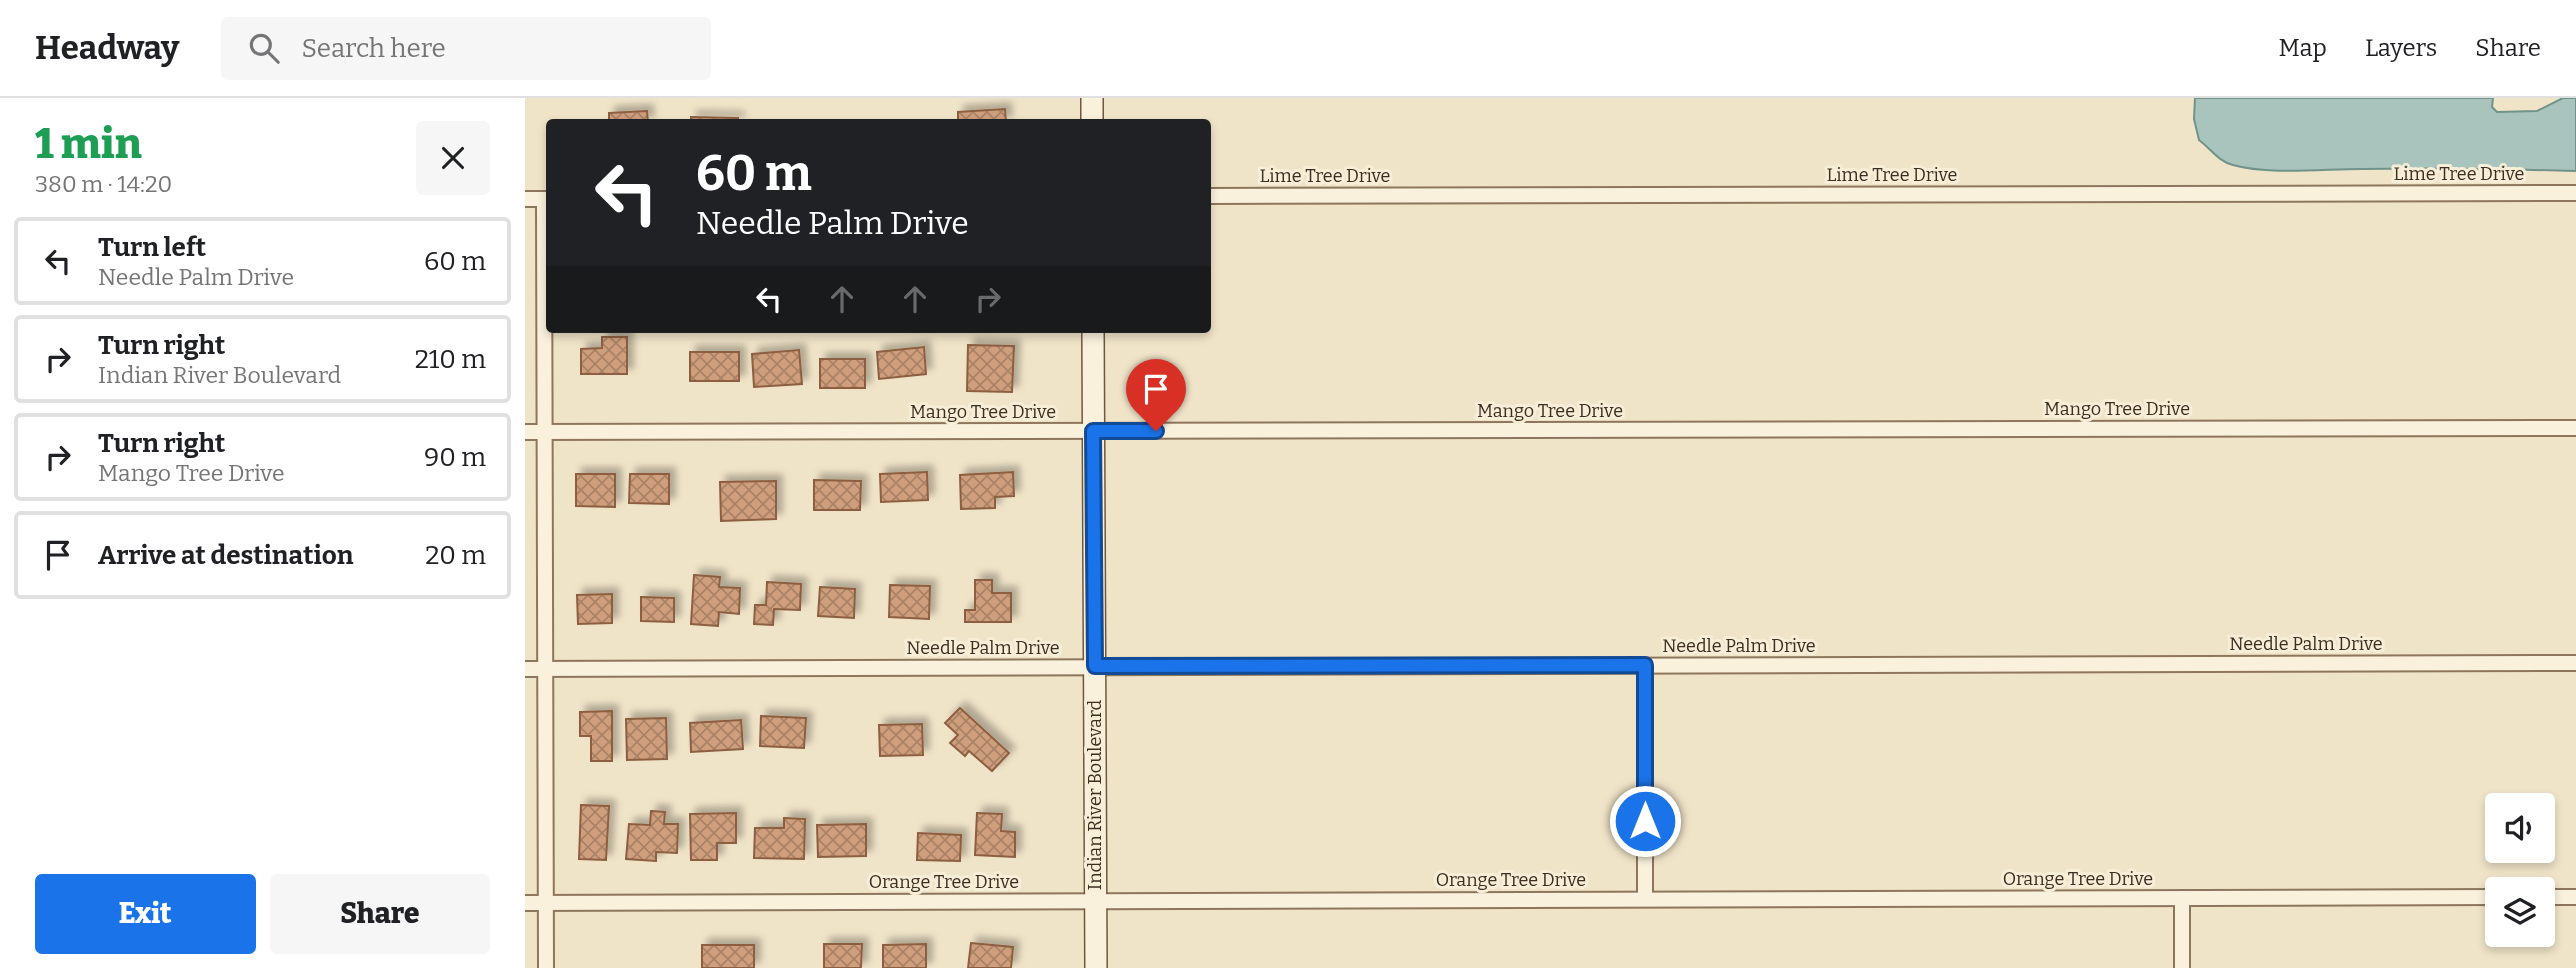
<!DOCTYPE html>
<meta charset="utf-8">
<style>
:root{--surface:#fff;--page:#f6f6f6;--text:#202124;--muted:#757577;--line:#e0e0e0;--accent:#1a73e8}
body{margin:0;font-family:Bitter,serif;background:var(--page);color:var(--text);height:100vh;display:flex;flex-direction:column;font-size:26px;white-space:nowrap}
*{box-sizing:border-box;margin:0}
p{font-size:23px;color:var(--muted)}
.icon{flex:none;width:38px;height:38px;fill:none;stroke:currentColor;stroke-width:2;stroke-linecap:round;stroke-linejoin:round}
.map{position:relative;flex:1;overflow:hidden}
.sheet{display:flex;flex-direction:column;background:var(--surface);width:525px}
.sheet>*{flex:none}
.guide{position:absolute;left:21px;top:21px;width:665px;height:214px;border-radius:7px;box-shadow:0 4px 10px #0003;background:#202124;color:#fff;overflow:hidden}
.fabs{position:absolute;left:1960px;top:695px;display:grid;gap:14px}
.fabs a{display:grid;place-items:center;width:70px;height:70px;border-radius:7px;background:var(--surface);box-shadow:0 4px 10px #0003;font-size:35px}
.pin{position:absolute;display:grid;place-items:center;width:60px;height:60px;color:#fff;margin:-72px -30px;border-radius:50% 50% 50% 0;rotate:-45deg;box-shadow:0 0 7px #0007}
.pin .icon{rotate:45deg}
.me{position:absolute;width:77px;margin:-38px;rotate:0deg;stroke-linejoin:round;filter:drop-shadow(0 0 5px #0008)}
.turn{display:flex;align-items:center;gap:24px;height:147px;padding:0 35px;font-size:32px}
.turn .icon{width:91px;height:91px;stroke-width:2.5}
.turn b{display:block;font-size:49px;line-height:60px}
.lanes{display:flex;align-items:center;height:66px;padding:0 35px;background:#0003;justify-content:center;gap:35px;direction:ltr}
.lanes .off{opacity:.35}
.round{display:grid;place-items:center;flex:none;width:74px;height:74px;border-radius:7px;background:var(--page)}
.headline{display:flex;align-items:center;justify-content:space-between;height:119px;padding:0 35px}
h1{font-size:42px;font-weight:800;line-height:52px;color:#1e9e55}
.cta{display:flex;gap:14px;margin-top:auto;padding:14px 35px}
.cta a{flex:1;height:80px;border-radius:7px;background:var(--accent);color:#fff;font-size:28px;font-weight:800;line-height:80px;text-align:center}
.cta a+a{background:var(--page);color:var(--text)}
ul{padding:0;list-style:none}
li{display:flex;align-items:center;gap:21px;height:88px;margin:0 14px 10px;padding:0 21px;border:4px solid var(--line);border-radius:7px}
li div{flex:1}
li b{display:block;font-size:26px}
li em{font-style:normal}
header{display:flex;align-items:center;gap:42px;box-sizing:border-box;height:98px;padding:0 35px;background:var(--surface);border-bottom:2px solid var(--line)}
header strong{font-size:33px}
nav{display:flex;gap:38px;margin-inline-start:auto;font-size:24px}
.search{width:490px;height:63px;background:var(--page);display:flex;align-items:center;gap:18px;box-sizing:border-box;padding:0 24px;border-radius:7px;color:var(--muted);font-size:26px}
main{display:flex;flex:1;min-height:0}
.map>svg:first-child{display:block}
.water{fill:#a9c4bc;stroke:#6f938a;stroke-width:2}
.building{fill:url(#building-cross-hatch);stroke:#8d5f41;stroke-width:2;filter:url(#shadow)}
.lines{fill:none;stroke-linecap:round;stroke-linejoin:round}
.street-casing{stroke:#8d765c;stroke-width:18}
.secondary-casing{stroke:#6f573f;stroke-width:24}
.street{stroke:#faf1dc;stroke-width:14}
.secondary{stroke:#faf1dc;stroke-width:21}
.route-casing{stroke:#114b97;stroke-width:18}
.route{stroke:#1a73e8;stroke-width:12}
.labels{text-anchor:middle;stroke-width:6;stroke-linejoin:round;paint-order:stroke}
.street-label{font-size:18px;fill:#3d2e20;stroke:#f7eed8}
</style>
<header>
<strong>Headway</strong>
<div class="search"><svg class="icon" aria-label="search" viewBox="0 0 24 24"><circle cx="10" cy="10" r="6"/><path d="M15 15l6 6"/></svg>Search here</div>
<nav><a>Map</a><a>Layers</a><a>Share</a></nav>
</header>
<main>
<section class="sheet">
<div class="headline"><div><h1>1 min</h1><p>380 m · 14:20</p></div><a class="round"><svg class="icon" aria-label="close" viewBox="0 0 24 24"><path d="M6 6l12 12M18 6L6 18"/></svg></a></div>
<ul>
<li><svg class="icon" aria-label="left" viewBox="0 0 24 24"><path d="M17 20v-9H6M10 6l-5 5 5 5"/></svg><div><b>Turn left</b><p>Needle Palm Drive</p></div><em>60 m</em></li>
<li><svg class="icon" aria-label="right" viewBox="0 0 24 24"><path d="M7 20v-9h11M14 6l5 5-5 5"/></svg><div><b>Turn right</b><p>Indian River Boulevard</p></div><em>210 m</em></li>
<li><svg class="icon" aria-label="right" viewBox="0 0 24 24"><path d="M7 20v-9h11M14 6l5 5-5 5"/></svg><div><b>Turn right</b><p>Mango Tree Drive</p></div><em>90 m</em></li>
<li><svg class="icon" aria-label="arrive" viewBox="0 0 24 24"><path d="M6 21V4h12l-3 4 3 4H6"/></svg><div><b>Arrive at destination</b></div><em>20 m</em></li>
</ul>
<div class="cta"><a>Exit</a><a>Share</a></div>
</section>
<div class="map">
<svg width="2051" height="870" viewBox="0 0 2051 870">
<defs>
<pattern id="building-cross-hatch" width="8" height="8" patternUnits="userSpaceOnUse" patternTransform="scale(1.75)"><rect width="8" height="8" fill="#cf9f7d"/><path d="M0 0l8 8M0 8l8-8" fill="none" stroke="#a98266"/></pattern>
<filter id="shadow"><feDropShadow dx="6" dy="-6" stdDeviation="3.5" flood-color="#0004"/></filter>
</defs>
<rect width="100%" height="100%" fill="#f0e4c8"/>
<path class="water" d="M1670 0H1968L1967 9 1972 14 2012 13 2038 0H2051V73C1979 71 1908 70 1836 71 1799 71 1743 77 1708 67 1694 64 1686 51 1674 42L1669 21Z"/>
<g class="building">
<path d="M480 11 481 24H433V14Z"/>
<path d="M122 13 123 24H84V15Z"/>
<path d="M166 19 213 20V24H166Z"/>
<path d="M77 239H102V276H56V251L77 250Z"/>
<path d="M443 247 489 248 487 294 442 293Z"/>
<path d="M399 249 401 276 354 281 352 254Z"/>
<path d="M274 252 277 286 229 289 227 256Z"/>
<rect x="165" y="254" width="49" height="29"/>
<rect x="295" y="261" width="45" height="29"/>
<path d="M402 374 403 402 356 404 355 376Z"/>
<path d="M488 374 489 398 470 399V410L436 411 435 377Z"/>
<path d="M51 376H90V409L51 408Z"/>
<path d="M105 376H144V406L104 405Z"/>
<path d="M289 382 336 383 335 412H289Z"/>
<path d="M251 383V421L196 423 195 384Z"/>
<path d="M169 477 195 479 194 489 215 490 214 516 194 514 193 528 166 526Z"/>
<path d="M450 482H467V495H486V524H440V512H450Z"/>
<path d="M242 484 276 486 275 512 249 511 248 527 229 526 230 507H241Z"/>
<path d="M365 487 405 488 404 521 364 519Z"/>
<path d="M295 489 330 491 329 520 293 518Z"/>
<path d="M87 496V525L53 526 52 497Z"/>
<path d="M116 499 149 500V524L116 523Z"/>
<path d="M435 610 484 655 467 673 444 653 440 658 425 645 433 637 420 625Z"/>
<path d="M87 613V663H66V638H55V614Z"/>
<path d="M236 618 281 620 279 650 235 648Z"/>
<path d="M141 620 142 661 102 662 101 621Z"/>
<path d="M216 622 218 651 166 654 165 625Z"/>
<path d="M397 626 398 657 355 658 354 627Z"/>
<path d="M56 707 84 708 81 762 54 761Z"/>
<path d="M126 713 140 714 139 726H153L152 755 131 754V763L101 761 104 726 125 727Z"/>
<path d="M211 715V745H192V762H166L165 716Z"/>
<path d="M452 715 477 716 476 733 490 734V759L450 757Z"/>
<path d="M259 720 280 721 279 761 229 760 230 730H259Z"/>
<path d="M341 726V758L293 759 292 727Z"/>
<path d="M393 735 436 737 435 763 392 762Z"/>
<path d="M446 845 488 849 486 870H443Z"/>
<path d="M299 846H337L336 870H299Z"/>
<path d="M401 846V870H358V847Z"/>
<rect x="177" y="847" width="52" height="23"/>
</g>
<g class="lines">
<g class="street-casing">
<g id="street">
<path d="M682 98 2051 95"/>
<path d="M0 101H24"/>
<path d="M19 101 21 870"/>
<path d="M0 334 2051 330"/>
<path d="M1120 567V801"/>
<path d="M0 571 2051 565"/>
<path d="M2018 799H2051"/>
<path d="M1657 800V870"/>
<path d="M0 805 1972 799"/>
</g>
</g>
<g class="secondary-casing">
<g id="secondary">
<path d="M567 0V24"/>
<path d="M568 231 571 870"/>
</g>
</g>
<use href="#street" class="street"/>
<use href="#secondary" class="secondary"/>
</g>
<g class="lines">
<g class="route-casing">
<path id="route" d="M631 333H568L570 568 1120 567V723"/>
</g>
<use href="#route" class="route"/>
</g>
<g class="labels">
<g class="street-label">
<text x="1934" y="82">Lime Tree Drive</text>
<text x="1367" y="83">Lime Tree Drive</text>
<text x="800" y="84">Lime Tree Drive</text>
<text x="1592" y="317">Mango Tree Drive</text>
<text x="1025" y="319">Mango Tree Drive</text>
<text x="458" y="320">Mango Tree Drive</text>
<text x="1781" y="552">Needle Palm Drive</text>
<text x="1214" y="554">Needle Palm Drive</text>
<text x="458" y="556">Needle Palm Drive</text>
<text transform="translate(570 697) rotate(-90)" y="6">Indian River Boulevard</text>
<text x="1553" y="787">Orange Tree Drive</text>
<text x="986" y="788">Orange Tree Drive</text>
<text x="419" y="790">Orange Tree Drive</text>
</g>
</g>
</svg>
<div class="fabs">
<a><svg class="icon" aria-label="sound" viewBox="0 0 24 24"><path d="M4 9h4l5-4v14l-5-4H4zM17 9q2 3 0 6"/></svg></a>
<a><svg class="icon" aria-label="layers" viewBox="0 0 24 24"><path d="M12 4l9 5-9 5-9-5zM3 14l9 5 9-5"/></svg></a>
</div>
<div class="pin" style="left:631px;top:333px;background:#d93025"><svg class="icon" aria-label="arrive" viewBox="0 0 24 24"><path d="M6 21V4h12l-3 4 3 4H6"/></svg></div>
<svg class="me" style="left:1120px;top:723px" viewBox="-20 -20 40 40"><circle r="17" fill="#1a73e8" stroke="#fff" stroke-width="3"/><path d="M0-11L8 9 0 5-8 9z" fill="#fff"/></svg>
<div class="guide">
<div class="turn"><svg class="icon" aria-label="left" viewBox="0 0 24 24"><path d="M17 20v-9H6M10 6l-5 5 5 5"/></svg><div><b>60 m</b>Needle Palm Drive</div></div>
<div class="lanes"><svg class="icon" aria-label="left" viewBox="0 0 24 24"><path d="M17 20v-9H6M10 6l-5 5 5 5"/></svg><svg class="icon off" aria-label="ahead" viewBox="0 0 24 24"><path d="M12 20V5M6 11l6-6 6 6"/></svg><svg class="icon off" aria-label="ahead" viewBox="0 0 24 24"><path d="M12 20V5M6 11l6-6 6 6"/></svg><svg class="icon off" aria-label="right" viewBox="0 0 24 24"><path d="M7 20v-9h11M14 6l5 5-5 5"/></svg></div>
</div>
</div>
</main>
